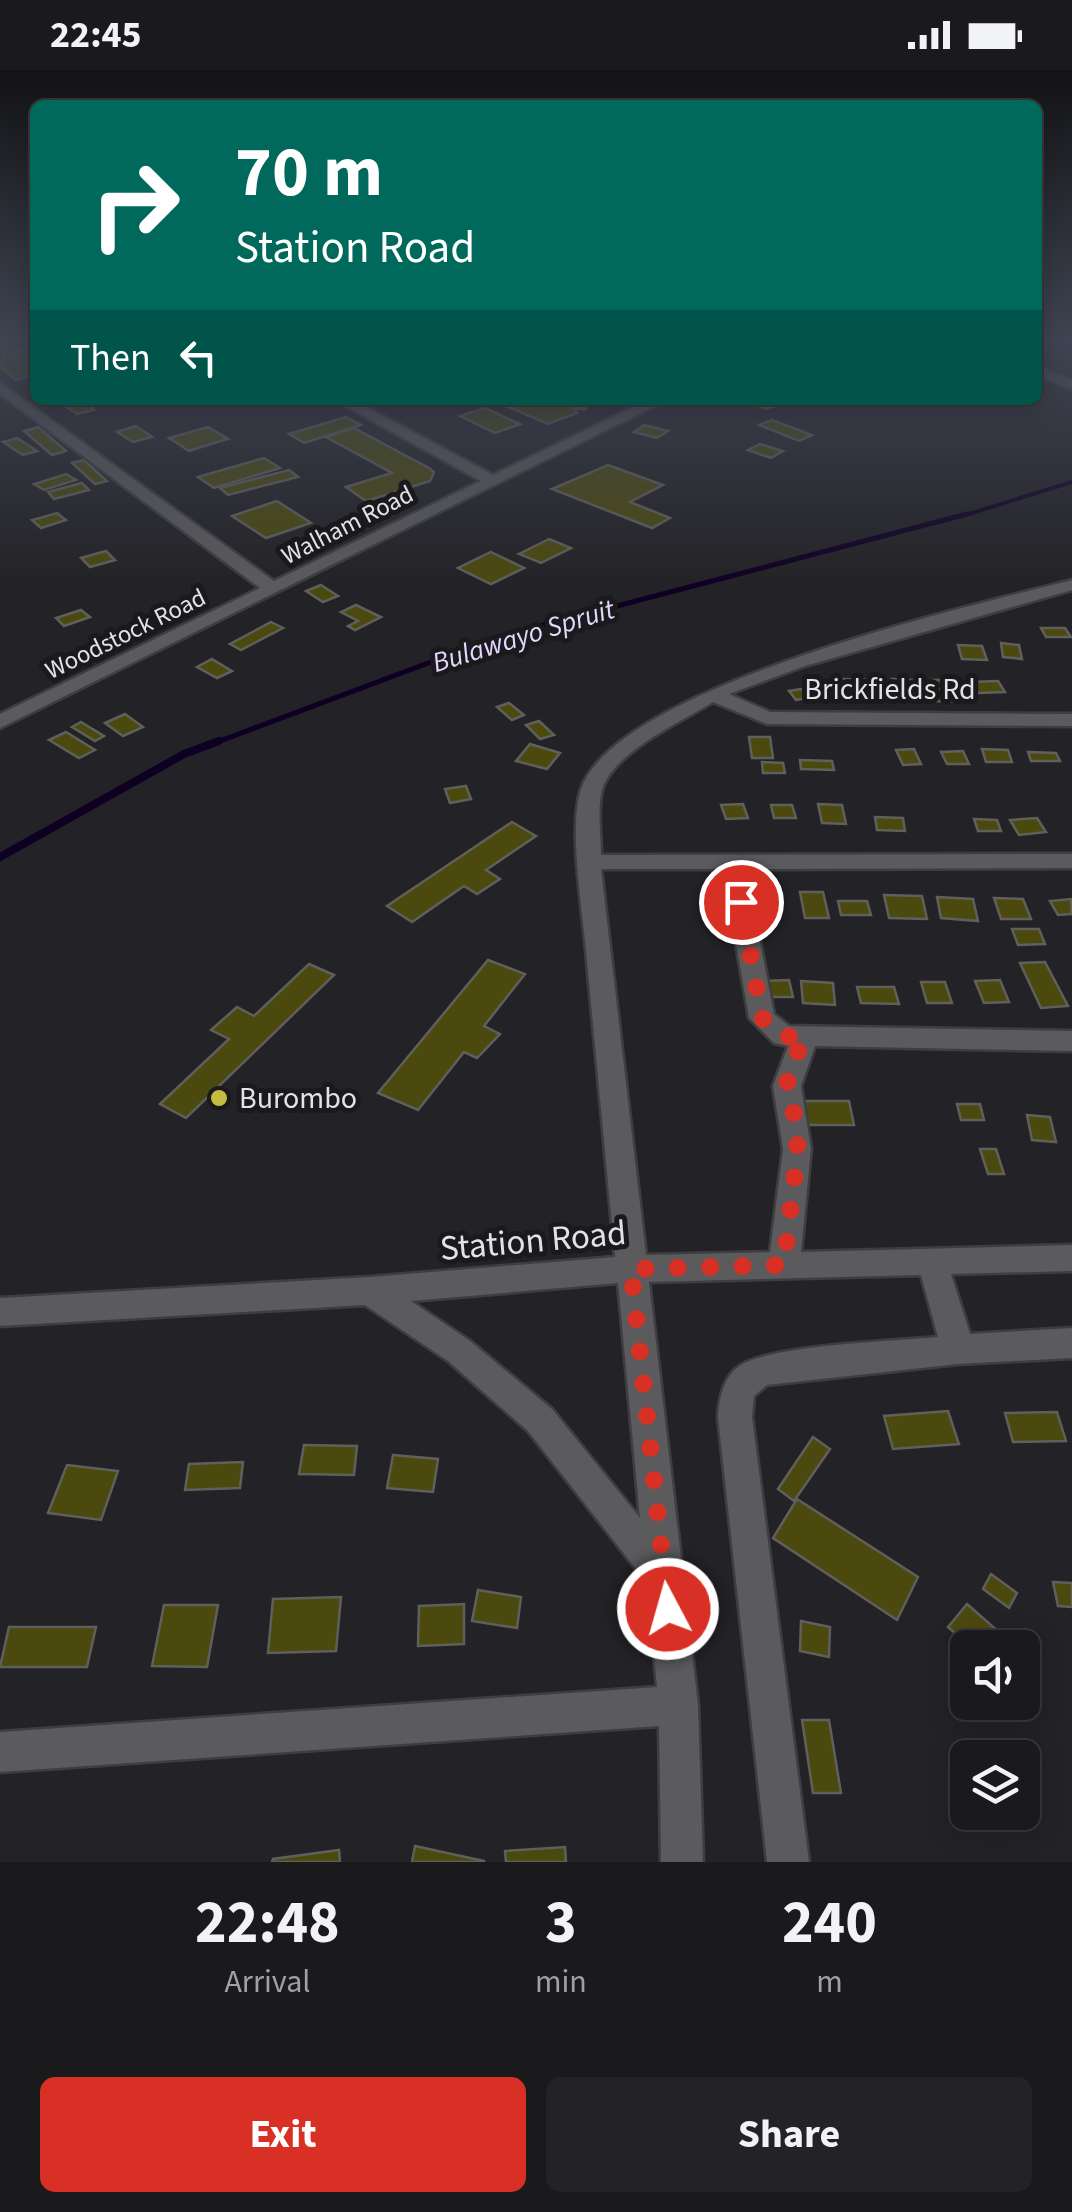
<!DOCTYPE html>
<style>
:root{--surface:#1a1a1c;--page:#232325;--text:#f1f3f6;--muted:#9fa1a3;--line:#38383b;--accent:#d93025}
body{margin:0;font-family:"Source Sans 3",sans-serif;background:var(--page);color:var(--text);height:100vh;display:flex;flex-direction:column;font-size:38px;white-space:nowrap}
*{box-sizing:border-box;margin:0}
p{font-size:32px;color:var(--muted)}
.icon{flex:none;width:55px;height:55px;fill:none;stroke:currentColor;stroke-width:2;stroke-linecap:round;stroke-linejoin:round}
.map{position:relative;height:1792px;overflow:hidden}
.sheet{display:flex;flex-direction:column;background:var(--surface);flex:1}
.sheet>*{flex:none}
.banner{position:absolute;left:30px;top:30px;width:1012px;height:305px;border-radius:15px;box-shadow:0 5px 25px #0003,0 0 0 2px var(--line);background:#00695c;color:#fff;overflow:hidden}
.controls{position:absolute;left:950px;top:1560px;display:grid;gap:20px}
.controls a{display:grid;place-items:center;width:90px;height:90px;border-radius:15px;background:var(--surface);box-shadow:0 5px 25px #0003,0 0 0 2px var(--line);font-size:50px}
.pin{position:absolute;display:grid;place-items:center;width:85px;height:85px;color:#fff;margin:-42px;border:5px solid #fff;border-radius:50%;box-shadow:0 2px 10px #0007}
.me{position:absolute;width:110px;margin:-55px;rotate:354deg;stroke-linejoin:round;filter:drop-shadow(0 0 8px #0008)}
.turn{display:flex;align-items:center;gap:35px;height:210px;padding:0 40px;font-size:45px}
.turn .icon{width:130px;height:130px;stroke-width:2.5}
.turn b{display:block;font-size:70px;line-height:85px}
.then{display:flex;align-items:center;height:95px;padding:0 40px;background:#0003;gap:20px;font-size:38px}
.eta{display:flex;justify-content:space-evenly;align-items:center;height:170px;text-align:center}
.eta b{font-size:60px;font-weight:700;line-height:70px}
.cta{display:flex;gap:20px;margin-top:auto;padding:20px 40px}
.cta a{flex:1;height:115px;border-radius:15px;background:var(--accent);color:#fff;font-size:40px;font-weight:700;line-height:115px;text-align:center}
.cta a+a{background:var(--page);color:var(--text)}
.status{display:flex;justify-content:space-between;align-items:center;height:70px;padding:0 50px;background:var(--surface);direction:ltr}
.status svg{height:28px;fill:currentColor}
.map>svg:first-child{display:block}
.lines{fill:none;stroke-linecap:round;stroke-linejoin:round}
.stream-far2{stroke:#0f0023;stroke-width:4}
.stream-far1{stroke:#0f0023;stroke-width:5}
.stream{stroke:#0f0023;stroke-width:8}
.building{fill:#4b490e;stroke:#5f5f5b;stroke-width:2.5}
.street-casing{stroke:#3e3d41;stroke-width:5}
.street{fill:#5b5a5c;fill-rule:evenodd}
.route{stroke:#d93025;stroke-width:18;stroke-dasharray:0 32.4}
.poi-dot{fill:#c2bd3f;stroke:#1a191c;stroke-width:4}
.labels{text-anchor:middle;stroke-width:10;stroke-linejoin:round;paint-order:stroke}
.far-street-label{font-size:25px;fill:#e3e2e4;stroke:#1a191c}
.far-water-label{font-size:28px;font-style:italic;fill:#e4d8fd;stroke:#1a191c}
.street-label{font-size:30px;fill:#e3e2e4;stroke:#1a191c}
.poi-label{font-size:30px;fill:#e3e2e4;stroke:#1a191c;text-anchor:start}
.near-street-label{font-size:35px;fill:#e3e2e4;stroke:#1a191c}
</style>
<div class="status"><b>22:45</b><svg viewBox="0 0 49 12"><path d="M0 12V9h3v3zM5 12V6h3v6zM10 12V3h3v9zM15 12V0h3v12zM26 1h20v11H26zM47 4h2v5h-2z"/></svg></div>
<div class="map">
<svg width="1072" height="1792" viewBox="0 0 1072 1792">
<rect width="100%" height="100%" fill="#232226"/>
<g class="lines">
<path class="stream-far2" d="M959 447 1072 412"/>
<path class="stream-far1" d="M212 674 495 568 967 444"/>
<path class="stream" d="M0 787 184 684 219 671"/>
</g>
<g class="building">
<path d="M0 267 22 280 7 284 10 286 27 282 35 288V305L16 310 0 297 3 288Z"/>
<path d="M56 330H85L94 340 77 344Z"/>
<path d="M538 330 531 333 567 330 587 339H574L577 343 548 354 494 331Z"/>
<path d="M746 330H793L766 339Z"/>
<path d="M485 338 520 354 495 363 460 346Z"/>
<path d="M346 347 361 355 304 373 289 364Z"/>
<path d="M772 350 812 365 799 371 759 355Z"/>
<path d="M644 355 668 361 657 368 634 362Z"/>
<path d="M136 356 152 367 133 372 117 362Z"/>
<path d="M38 357 66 381 52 385 24 361Z"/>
<path d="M208 357 228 369 189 381 169 368Z"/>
<path d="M354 358 429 398 434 402 430 411 366 431 346 417 392 403 326 367Z"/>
<path d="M17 368 37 381 23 385 3 372Z"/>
<path d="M760 374 783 381 771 388 748 380Z"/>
<path d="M264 388 280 398 214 418 198 407Z"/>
<path d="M84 390 107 411 95 414 72 393Z"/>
<path d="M608 395 663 415 630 432 670 448 652 458 552 419Z"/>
<path d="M289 400 298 407 228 425 220 418Z"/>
<path d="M66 404 76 410 44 420 34 414Z"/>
<path d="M82 413 89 420 54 429 48 422Z"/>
<path d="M277 431 311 453 266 468 232 446Z"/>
<path d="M57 443 66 450 41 458 32 450Z"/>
<path d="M549 469 571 478 541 493 519 484Z"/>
<path d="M106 481 115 490 90 497 81 488Z"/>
<path d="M491 482 524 498 491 514 458 498Z"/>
<path d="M321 515 338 526 323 532 306 521Z"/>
<path d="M356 535 381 547 355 560 348 556 358 551 341 542Z"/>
<path d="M81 540 90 547 64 556 56 548Z"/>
<path d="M271 552 283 558 241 580 230 574Z"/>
<path d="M1041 558H1065L1071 567H1046Z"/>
<path d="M1001 573 1019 575 1022 589 1003 587Z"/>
<path d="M958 575 982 576 987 590 962 589Z"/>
<path d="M212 589 232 601 217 608 197 597Z"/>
<path d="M843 609 873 610 875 619 845 618Z"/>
<path d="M892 609 915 610 918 622 894 621Z"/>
<path d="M931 610H952L959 632 937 631Z"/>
<path d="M998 611 1005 622 978 623 971 612Z"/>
<path d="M814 617 822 626 796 630 789 621Z"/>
<path d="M509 633 524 645 512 650 497 637Z"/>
<path d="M125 644 143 657 123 666 105 653Z"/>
<path d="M539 651 554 665 540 669 526 655Z"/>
<path d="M81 652 104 666 95 671 72 657Z"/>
<path d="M66 662 95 680 79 688 49 670Z"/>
<path d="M749 667H770L773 688H752Z"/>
<path d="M530 674 560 683 547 699 516 691Z"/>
<path d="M914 679 921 694 903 695 896 680Z"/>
<path d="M982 679 1008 680 1012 692H986Z"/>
<path d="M963 681 969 694H947L941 682Z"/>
<path d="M1028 682 1056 683 1060 691H1031Z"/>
<path d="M800 690 832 691 834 700 801 699Z"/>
<path d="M762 692 783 693 785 703H763Z"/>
<path d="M466 716 471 729 450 733 445 719Z"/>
<path d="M743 734 748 748 726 749 721 735Z"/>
<path d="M818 734 842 735 846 754 822 753Z"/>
<path d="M771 735H792L796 748H774Z"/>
<path d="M875 747 903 748 905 761 877 760Z"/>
<path d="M1037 748 1046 762 1019 765 1010 750Z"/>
<path d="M974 749 997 750 1001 761H978Z"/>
<path d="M512 752 536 766 486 800 500 809 477 824 464 816 412 852 387 836Z"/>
<path d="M800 822H823L829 848H805Z"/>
<path d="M884 825 922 826 927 849 889 848Z"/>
<path d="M937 827 973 829 978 851 941 848Z"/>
<path d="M994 828 1023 829 1031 849H1001Z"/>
<path d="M1071 829 1072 844 1058 845 1050 831Z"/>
<path d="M838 831H867L871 845H841Z"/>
<path d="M757 832 776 833V848L756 847Z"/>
<path d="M1012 859H1039L1045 874 1018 875Z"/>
<path d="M488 890 525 904 484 956 500 964 477 988 464 982 418 1040 378 1023Z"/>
<path d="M1045 892 1068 936 1041 938 1020 893Z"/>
<path d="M309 894 334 905 186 1048 160 1034 229 969 211 960 237 937 254 946Z"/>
<path d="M789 910 793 927H767L764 911Z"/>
<path d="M1000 910 1009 932 984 933 975 911Z"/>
<path d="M801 911 833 913 835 935 803 933Z"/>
<path d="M921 912H945L952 933H927Z"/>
<path d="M857 917H894L899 934 861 933Z"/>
<path d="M799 1031H849L854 1055H804Z"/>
<path d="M957 1034H980L984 1050H961Z"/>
<path d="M1027 1045 1050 1047 1056 1072 1032 1070Z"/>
<path d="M980 1079H996L1004 1104H988Z"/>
<path d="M948 1341 959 1374 893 1379 884 1346Z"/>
<path d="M1057 1342 1066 1371 1013 1372 1005 1343Z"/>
<path d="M813 1367 830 1379 794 1431 778 1419Z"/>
<path d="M304 1375 357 1376 354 1405 299 1404Z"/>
<path d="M393 1385 438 1389 433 1422 387 1418Z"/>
<path d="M243 1392 240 1418 185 1420 189 1394Z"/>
<path d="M67 1395 118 1401 101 1450 48 1443Z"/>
<path d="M797 1429 918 1507 897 1550 773 1468Z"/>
<path d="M991 1504 1017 1523 1009 1538 983 1519Z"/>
<path d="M1053 1512 1072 1513V1537L1058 1536Z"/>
<path d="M478 1520 521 1527 517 1558 472 1551Z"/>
<path d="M341 1527 336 1581 268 1583 273 1529Z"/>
<path d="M464 1534V1574L418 1576 419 1536Z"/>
<path d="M967 1534 1017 1578H972L948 1557Z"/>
<path d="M164 1535H218L207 1597 152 1596Z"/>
<path d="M801 1551 830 1557 829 1587 800 1581Z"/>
<path d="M9 1557H96L87 1597H0Z"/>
<path d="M802 1650H829L841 1723H813Z"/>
<path d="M1009 1672 1035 1677 1039 1746 1021 1742 1022 1688H1010Z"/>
<path d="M953 1679 984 1682 985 1688H968V1705L956 1703Z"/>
<path d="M415 1776 484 1791V1792H412Z"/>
<path d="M565 1777 566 1792H506L505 1781Z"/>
<path d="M339 1780 340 1792H272L273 1789Z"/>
</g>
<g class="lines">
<g class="street-casing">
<g id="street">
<path d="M1038 297 1072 310V319L1038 306Z"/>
<path d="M0 313 274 511 481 411 335 330H353L493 405 649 330H667L0 658V644L260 518 0 324Z"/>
<path d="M1072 510V520L805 596 729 624 770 642 1072 644V656L767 654 713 632C681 652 613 682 602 720 597 739 601 765 601 785L1072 784V798L746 799 774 944 789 956 1072 961V981L815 976 801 1016 811 1079 801 1182 1072 1175V1201L951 1204 970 1264 1072 1258V1288L958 1294 767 1315 754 1326 752 1347 809 1792H767L718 1347C719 1330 723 1308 738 1297 767 1275 896 1271 938 1267L921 1205 649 1212 698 1635 703 1792H661L659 1656 0 1702V1662L657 1617 647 1513 528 1361 448 1291 365 1235 0 1256V1228L370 1207 615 1187C605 1081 595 976 585 870 581 831 569 755 581 719 616 617 969 536 1072 510ZM601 799H723L749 948 774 973 788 976 773 1016 783 1079 770 1182 646 1185ZM618 1213 640 1448 552 1339 470 1271 411 1231Z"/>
</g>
</g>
<use href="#street" class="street"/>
</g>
<linearGradient id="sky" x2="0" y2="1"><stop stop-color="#131315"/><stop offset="0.52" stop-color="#3f4452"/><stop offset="1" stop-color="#3f4452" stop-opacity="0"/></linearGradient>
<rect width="1072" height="518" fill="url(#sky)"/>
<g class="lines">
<path class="route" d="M668 1539 631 1199 784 1195C788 1156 794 1117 797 1079 802 1026 767 1029 806 968L783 966 762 948 741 832"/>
</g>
<circle class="poi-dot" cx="219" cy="1028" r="10"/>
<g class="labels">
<g class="far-street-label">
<text transform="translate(347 454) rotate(-27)" y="9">Walham Road</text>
<text transform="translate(125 563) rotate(-26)" y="9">Woodstock Road</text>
</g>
<g class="far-water-label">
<text transform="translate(523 565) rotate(-17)" y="10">Bulawayo Spruit</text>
</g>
<g class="street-label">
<text x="890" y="629">Brickfields Rd</text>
</g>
<g class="poi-label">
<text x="239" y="1038">Burombo</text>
</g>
<g class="near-street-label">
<text transform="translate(533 1170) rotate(-5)" y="12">Station Road</text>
</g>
</g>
</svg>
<div class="controls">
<a><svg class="icon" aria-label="sound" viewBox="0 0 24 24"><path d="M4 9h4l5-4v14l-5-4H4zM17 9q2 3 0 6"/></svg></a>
<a><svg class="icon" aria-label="layers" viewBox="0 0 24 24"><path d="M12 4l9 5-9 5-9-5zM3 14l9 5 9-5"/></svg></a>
</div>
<div class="pin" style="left:741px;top:832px;background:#d93025"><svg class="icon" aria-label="arrive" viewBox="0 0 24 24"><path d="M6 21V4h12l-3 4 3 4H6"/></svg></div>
<svg class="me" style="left:668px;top:1539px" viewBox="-20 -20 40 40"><circle r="17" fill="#d93025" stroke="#fff" stroke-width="3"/><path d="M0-11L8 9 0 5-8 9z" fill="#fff"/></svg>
<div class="banner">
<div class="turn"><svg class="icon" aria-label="right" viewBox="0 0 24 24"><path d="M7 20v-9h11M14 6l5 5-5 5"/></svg><div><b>70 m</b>Station Road</div></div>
<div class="then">Then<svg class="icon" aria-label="left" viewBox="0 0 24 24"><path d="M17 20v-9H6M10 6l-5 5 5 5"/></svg></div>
</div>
</div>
<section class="sheet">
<div class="eta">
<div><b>22:48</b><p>Arrival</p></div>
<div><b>3</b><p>min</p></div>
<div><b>240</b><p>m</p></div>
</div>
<div class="cta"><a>Exit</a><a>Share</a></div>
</section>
